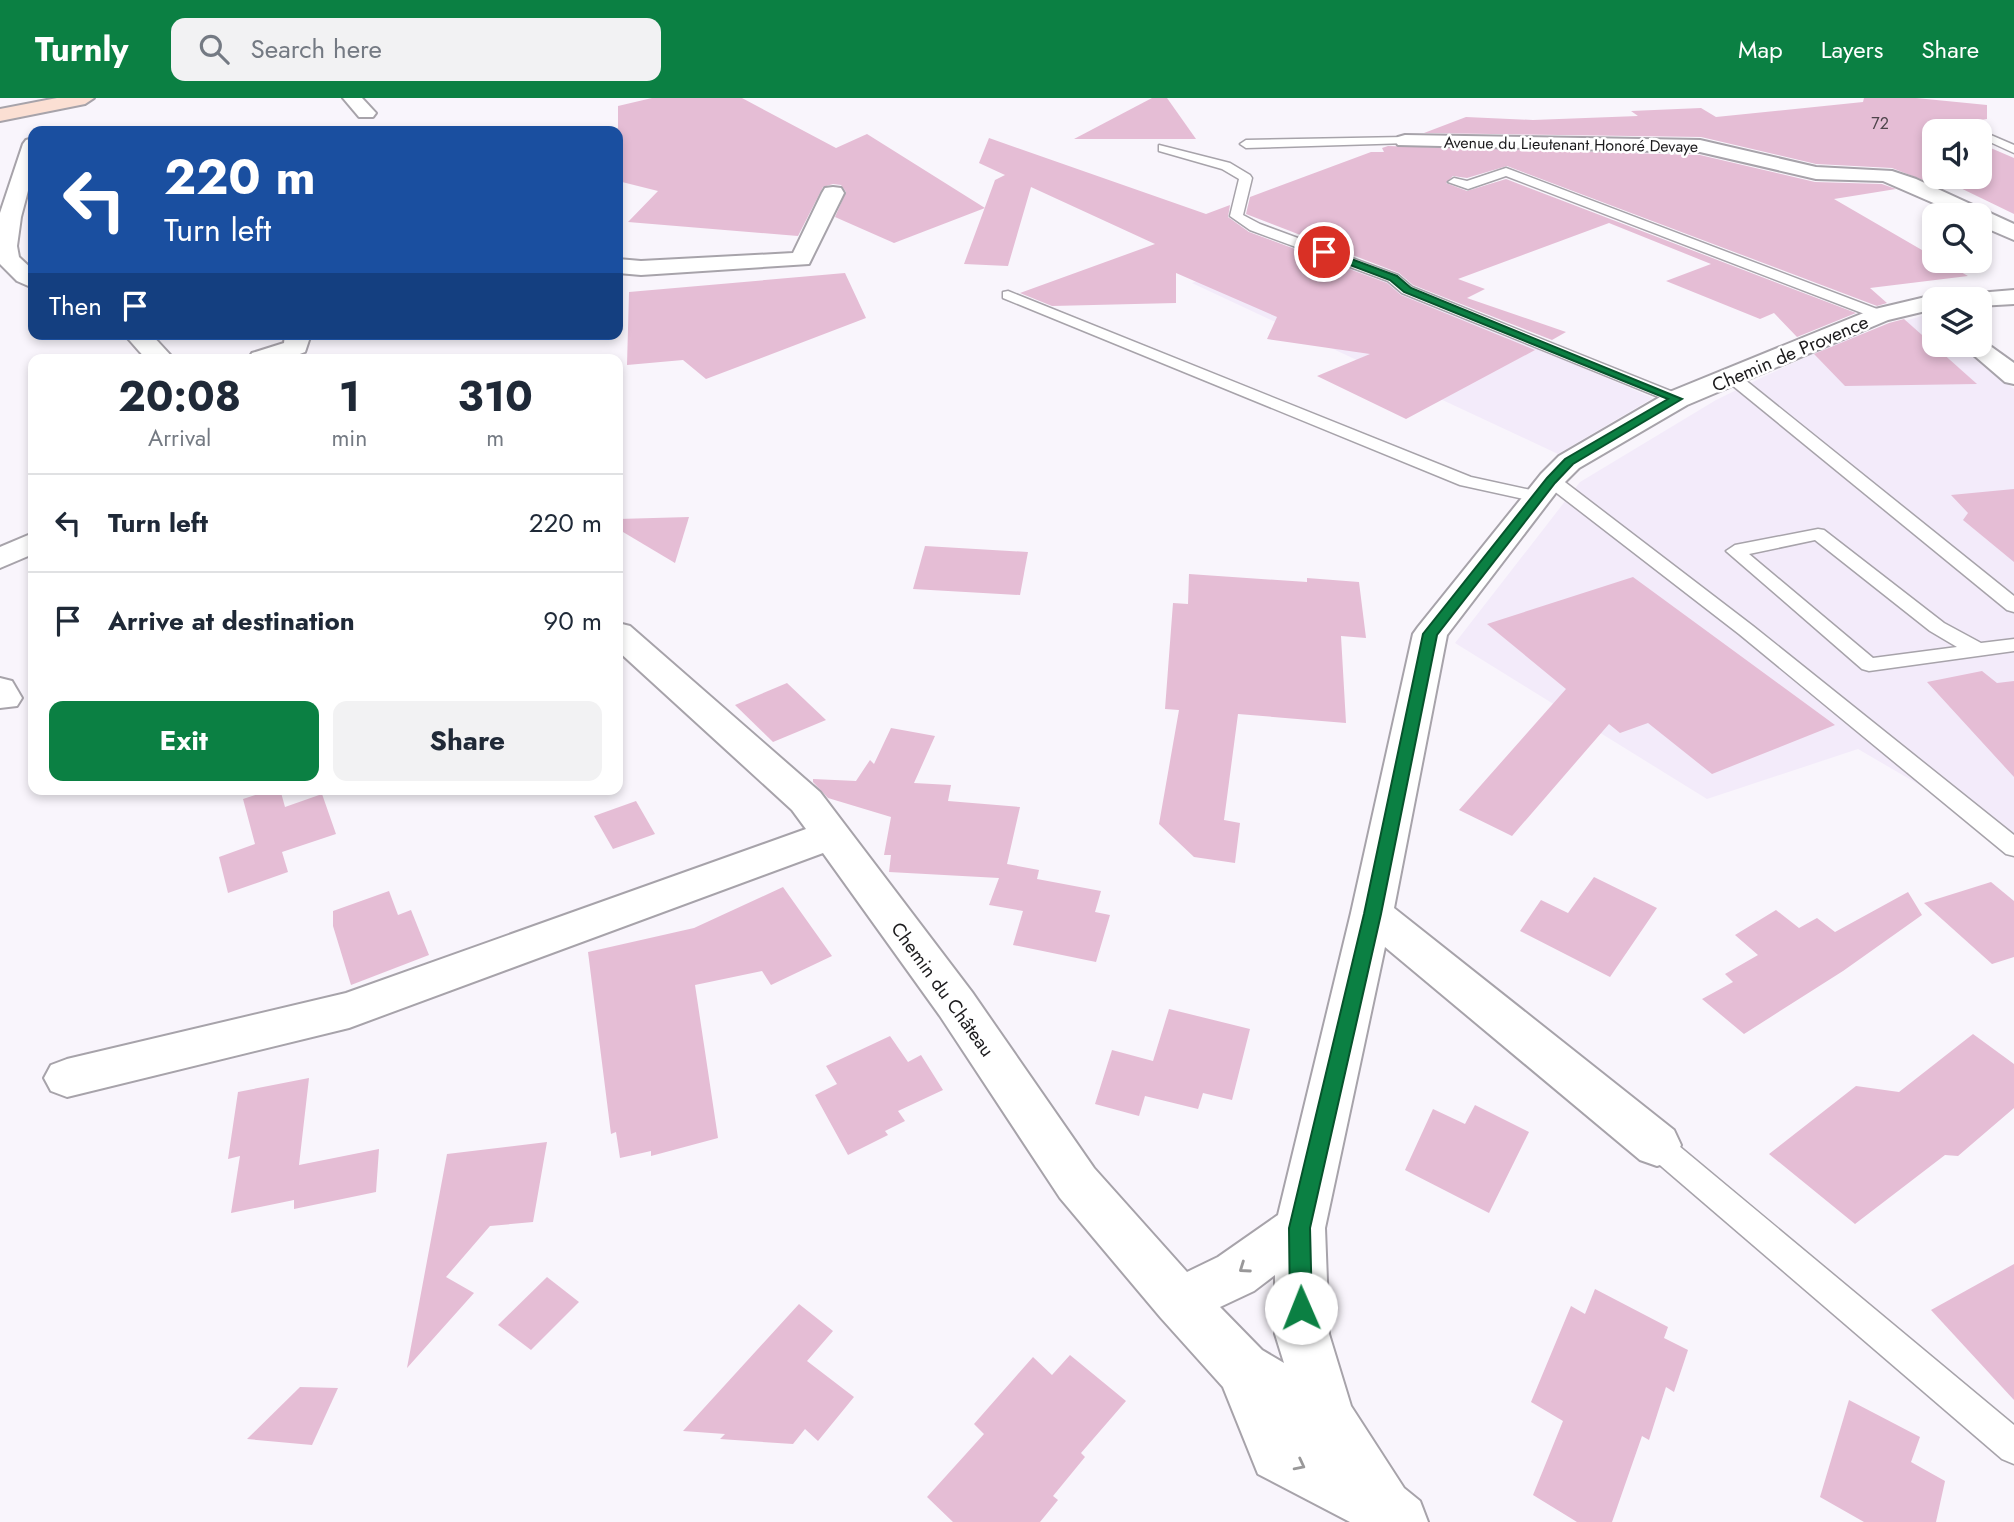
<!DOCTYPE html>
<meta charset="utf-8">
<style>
:root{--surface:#fff;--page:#f2f2f3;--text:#1f2937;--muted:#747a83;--line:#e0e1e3;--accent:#0b8043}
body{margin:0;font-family:Jost,sans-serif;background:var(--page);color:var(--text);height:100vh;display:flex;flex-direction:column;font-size:26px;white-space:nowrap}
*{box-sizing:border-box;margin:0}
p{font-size:23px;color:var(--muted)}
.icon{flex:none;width:38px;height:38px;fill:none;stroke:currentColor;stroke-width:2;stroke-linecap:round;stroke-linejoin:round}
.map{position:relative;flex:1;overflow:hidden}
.sheet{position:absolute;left:28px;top:256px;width:595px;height:441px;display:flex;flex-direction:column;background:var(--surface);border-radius:14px;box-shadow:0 4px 10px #0003}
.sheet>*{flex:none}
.top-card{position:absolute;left:28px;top:28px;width:595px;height:214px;border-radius:14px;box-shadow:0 4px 10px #0003;background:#1a4fa0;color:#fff;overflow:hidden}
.controls{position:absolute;left:1922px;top:21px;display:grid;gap:14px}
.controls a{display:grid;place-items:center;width:70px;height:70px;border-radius:14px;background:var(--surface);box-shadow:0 4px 10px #0003;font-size:35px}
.pin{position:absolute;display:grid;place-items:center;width:60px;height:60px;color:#fff;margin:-30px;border:4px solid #fff;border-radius:50%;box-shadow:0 2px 7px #0007}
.me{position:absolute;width:77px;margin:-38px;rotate:359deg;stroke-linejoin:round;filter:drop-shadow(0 0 5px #0008)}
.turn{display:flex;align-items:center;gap:24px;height:147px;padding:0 21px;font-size:32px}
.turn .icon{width:91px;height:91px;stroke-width:2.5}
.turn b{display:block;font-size:49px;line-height:60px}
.then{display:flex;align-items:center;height:66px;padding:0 21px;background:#0003;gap:14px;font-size:26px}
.eta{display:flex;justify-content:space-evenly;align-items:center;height:119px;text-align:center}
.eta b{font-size:42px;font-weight:700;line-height:49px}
.primary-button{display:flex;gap:14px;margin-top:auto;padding:14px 21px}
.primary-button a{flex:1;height:80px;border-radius:14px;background:var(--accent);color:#fff;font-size:28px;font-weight:700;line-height:80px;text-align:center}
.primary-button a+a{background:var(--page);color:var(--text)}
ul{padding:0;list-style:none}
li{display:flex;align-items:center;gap:21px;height:98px;padding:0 21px;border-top:2px solid var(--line)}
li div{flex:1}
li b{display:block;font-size:26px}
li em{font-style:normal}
header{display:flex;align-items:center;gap:42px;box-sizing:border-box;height:98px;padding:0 35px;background:var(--accent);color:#fff}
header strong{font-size:33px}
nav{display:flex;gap:38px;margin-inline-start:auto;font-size:24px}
.search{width:490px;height:63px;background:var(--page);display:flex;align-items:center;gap:18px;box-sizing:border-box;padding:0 24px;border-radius:14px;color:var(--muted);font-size:26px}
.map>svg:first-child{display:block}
.built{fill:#f3ebfa}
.building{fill:#e5bdd5}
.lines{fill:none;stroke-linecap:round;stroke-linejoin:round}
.lane-casing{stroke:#a7a3aa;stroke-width:3}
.street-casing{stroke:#a7a3aa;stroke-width:4}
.secondary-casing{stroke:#a7a3aa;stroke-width:4}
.lane{fill:#fff;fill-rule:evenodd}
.street{fill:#fff;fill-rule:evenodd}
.secondary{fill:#fbdfd3;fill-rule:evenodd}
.oneway{stroke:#999899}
.route{fill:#0b8043;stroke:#07532c;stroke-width:2}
.labels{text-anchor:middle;stroke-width:5;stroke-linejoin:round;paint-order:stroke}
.number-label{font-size:16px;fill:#4e444b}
.far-street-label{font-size:16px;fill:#1c1b1d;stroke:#fff}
.street-label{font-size:19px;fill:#1c1b1d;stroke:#fff}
</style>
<header>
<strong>Turnly</strong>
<div class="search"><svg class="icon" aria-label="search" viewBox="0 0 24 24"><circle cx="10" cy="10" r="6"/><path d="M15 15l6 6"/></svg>Search here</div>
<nav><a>Map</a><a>Layers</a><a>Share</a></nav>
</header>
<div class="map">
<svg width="2014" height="1424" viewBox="0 0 2014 1424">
<rect width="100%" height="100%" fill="#f9f5fc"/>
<g class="built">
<path d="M1306 146 1379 171 1403 193 1653 300 1558 356 1192 185Z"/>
<path d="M1925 217 1934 224V247H1961L2014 291V742L1858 651 1707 701 1455 545 1580 384 1716 302 1763 279 1848 240Z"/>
</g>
<g class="building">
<path d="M652 0H742L836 50 867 36 985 110 894 145 835 119 846 94 841 87 833 86 823 89 798 138 628 124 658 93 618 83V8Z"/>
<path d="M1152 0H1167L1196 41H1074Z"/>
<path d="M1864 0H1916L1987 7V21L1941 28 1953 33H1934V79H1979V45L2014 60V116L1948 84 1933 86 1892 70 1816 66 1701 39 1424 35 1466 19 1533 22 1638 18 1631 13 1701 10 1716 19 1863 4Z"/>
<path d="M989 40 1206 116 1230 107 1228 119 1249 134 1387 185 1401 197 1535 252 1406 321 1317 278 1370 256 1267 241 1277 219 1176 175V205L1052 208 1020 195 1155 146 1031 89 1008 168 964 166 995 82 1005 77 979 65Z"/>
<path d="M1388 48 1700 57 1815 84 1882 86 1896 91 1834 101 1934 159V163H1941L1968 178 1870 190 1887 205 1877 208 1507 68 1467 80 1453 78 1446 85 1467 93 1506 81 1856 215 1797 239 1774 215 1760 221 1666 183 1711 166 1609 125 1458 181 1485 191 1467 200 1566 234 1552 242 1413 187 1399 175 1246 116 1250 99 1371 54H1384L1382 50Z"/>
<path d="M845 175 866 220 706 281 683 262 627 267 629 194Z"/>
<path d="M1904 221 1977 286 1845 288 1814 256 1889 225Z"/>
<path d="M2014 391V464L1963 422 1968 415 1951 397Z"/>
<path d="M689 419 675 465 618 431V421Z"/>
<path d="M925 448 1028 454 1020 497 913 491Z"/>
<path d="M1189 476 1307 484V480L1359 484 1366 540 1341 538 1346 625 1238 616 1224 722 1240 725 1235 765 1194 759 1159 726 1179 612 1165 611 1173 505 1188 506Z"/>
<path d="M1633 479 1835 627 1712 676 1648 625 1620 635 1609 626 1512 738 1459 712 1566 591 1487 526Z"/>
<path d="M1982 573 1997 585 2014 583V679L1927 584Z"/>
<path d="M787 585 826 622 773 644 735 607Z"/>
<path d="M891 630 935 638 914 685 951 687 948 703 1020 709 1007 766 1039 772 1037 781 1101 793 1095 814 1110 817 1096 864 1013 847 1023 813 989 807 999 780 889 774 891 757H884L891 719 828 700 813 684V681L856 683 870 662 874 666Z"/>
<path d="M273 691H280L285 709 322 696 336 736 282 754 288 774 228 795 219 759 255 746 243 701Z"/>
<path d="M636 703 655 736 613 751 594 718Z"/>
<path d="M1594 779 1657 810 1610 879 1520 833 1541 802 1568 815Z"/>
<path d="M1991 784 2014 803V859L1992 866 1924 805Z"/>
<path d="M783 789 832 858 771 887 762 873 695 887 718 1040 651 1058V1053L620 1060 616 1034 611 1036 588 854 694 830Z"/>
<path d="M389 793 398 817 411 812 429 857 351 887 333 828V813Z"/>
<path d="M1908 794 1922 817 1843 873 1744 936 1702 901 1733 884 1725 876 1758 857 1735 837 1776 812 1799 830 1817 820 1835 834Z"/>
<path d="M1169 911 1250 931 1232 1002 1203 995 1198 1011 1145 998 1139 1018 1095 1006 1112 952 1153 963Z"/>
<path d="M1973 936 2014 966V1010L1958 1058 1945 1057 1855 1126 1769 1056 1856 988 1899 994Z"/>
<path d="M890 938 908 964 921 957 943 992 898 1013 905 1023 885 1033 888 1037 848 1057 815 997 837 986 826 968Z"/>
<path d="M309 980 299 1067 379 1051 376 1094 294 1111V1102L231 1115 240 1058 228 1061 238 994Z"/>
<path d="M1475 1007 1529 1034 1489 1115 1405 1072 1433 1011 1465 1026Z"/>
<path d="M547 1044 533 1124 490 1128 446 1179 474 1195 407 1270 447 1056Z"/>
<path d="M2014 1166V1302L1931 1212Z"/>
<path d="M547 1179 579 1204 531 1252 498 1227Z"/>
<path d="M1595 1191 1668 1229 1664 1240 1688 1252 1674 1294 1666 1289 1649 1342 1642 1338 1612 1424H1577L1533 1397 1563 1323 1531 1304 1571 1208 1585 1216Z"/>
<path d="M799 1206 833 1233 807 1263 854 1299 818 1343 805 1331 793 1346 720 1341 725 1336 683 1333Z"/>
<path d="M1070 1257 1126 1303 1081 1355 1085 1359 1053 1398 1058 1402 1040 1424H953L927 1399 984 1336 974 1326 1033 1259 1052 1277Z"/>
<path d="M300 1289 338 1290 312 1347 247 1341Z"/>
<path d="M1849 1302 1920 1339 1911 1364 1945 1383 1936 1424H1864L1820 1399Z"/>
</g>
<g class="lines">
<g class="lane-casing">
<g id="lane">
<path d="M1979 32 2014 47V55L1979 39V33H1974Z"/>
<path d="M1405 39 1409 41V45L1246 50 1240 46 1246 42Z"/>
<path d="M1159 47 1230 65 1250 77 1252 80 1243 117 1260 126 1398 177 1412 189 1683 298 1685 301 1683 304H1671L1402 195 1388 183 1250 132 1230 118 1239 81 1222 71 1159 53Z"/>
<path d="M1506 70 1885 214 1887 217 1885 220H1875L1506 78 1468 91 1448 84 1454 80 1467 83Z"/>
<path d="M1008 193 1471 379 1544 395 1547 399 1538 404 1460 387 1003 200V194Z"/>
<path d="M1733 275 1739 277 2014 498V514L2007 512 1727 283 1725 280 1727 277Z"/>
<path d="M1551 377 1557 378 1753 528 2014 737V758L2006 756 1739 536 1545 386 1542 382 1545 378Z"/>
<path d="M1818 431 1824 432 1944 525 1981 545 2014 541V553L1869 573 1862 571 1726 453 1735 447ZM1815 442 1930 533 1957 549 1873 560 1749 456Z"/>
<path d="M1657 1035 1667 1038 2014 1327V1366L2002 1361 1647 1056 1643 1047 1647 1038Z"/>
</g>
</g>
<g class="street-casing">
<g id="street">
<path d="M343 0H362L376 15 373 19H359Z"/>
<path d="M1405 37 1700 42 1816 69 1892 73 1916 81 2014 126V142L1979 127V117H1961L1883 83 1816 81 1700 54 1398 47 1395 43 1398 39Z"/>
<path d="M33 40V74L21 119 17 148 19 159 33 172V190L17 183 0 166V115L23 46 26 42Z"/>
<path d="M833 89 841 90 844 95 809 166 641 177 618 175V161L641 163 793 155 822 95 825 90Z"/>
<path d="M2014 192V206L1979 208V201H1963L1966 196Z"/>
<path d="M1934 197 1944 201H1934V211L1888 222 1687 307 1579 370 1561 388 1447 537 1394 810 1674 1032 1681 1047 1674 1062 1657 1068 1640 1062 1385 849 1325 1130 1329 1236 1351 1308 1404 1390 1420 1403 1428 1424H1350L1258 1376 1223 1289 1161 1220 1060 1100 940 918 823 755 349 930 67 999 51 993 44 980 51 967 67 961 346 895 806 731 792 712 618 553V525L630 528 820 694 972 894 1094 1070 1187 1174 1218 1159 1278 1117 1351 815 1413 536 1418 529 1541 376 1559 358 1667 295 1871 212ZM1275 1177V1236L1284 1265 1262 1252 1220 1209 1254 1193Z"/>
<path d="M124 236H151L174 261H146Z"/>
<path d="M285 236H311L305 254 287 261H248L252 255 284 245Z"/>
<path d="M1979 240 2014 265V286L2005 284 1962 247H1979Z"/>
<path d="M33 435V456L0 470V449Z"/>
<path d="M0 580 12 583 22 600 17 608 0 610Z"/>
</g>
</g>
<g class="secondary-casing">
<path id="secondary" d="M57 0H94L85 6 0 23V11Z"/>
</g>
<use href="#lane" class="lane"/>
<use href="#street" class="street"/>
<use href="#secondary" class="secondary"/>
</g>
<defs><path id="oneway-chevron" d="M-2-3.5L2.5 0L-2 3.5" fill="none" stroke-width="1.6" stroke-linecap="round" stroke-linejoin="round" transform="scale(1.75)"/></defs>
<g class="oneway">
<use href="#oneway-chevron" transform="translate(1244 1170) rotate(145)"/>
<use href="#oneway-chevron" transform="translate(1300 1367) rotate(27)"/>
</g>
<path class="route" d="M1321 152H1327L1397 178 1411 190 1682 301 1573 366 1555 385 1437 537 1381 816 1310 1130 1312 1210 1309 1217 1301 1220 1294 1217 1290 1210 1289 1130 1364 816 1423 536 1547 380 1565 361 1668 301 1404 194 1390 182 1321 156Z"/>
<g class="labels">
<g class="number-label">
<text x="1880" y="31">72</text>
</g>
<g class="far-street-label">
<text transform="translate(1571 46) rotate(1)" y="6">Avenue du Lieutenant Honoré Devaye</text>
</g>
<g class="street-label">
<text transform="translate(1790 255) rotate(-23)" y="7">Chemin de Provence</text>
<text transform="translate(943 891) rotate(54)" y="7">Chemin du Château</text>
</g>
</g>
</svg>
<div class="controls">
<a><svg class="icon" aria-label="sound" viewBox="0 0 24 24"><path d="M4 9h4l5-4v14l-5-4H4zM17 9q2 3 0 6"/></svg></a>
<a><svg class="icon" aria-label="search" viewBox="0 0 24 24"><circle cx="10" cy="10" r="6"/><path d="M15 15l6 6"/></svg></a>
<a><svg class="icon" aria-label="layers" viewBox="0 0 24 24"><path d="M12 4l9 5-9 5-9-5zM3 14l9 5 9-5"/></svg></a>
</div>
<div class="pin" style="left:1324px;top:154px;background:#d93025"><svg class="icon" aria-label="arrive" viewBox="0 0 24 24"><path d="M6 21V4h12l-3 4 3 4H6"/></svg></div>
<svg class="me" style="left:1301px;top:1210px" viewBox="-20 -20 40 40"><circle r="19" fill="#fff"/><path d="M0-13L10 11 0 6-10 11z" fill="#0b8043"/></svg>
<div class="top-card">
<div class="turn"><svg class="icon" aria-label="left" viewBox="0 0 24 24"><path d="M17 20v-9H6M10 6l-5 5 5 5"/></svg><div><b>220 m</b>Turn left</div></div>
<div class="then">Then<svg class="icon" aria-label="arrive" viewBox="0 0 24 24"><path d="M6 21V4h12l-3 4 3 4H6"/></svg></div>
</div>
<section class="sheet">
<div class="eta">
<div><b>20:08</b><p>Arrival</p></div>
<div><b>1</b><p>min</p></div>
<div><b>310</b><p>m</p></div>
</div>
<ul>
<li><svg class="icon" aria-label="left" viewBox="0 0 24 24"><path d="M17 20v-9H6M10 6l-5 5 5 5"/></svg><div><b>Turn left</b></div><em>220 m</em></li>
<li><svg class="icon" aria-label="arrive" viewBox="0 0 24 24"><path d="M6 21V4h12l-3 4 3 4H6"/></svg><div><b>Arrive at destination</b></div><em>90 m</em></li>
</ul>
<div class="primary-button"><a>Exit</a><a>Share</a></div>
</section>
</div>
